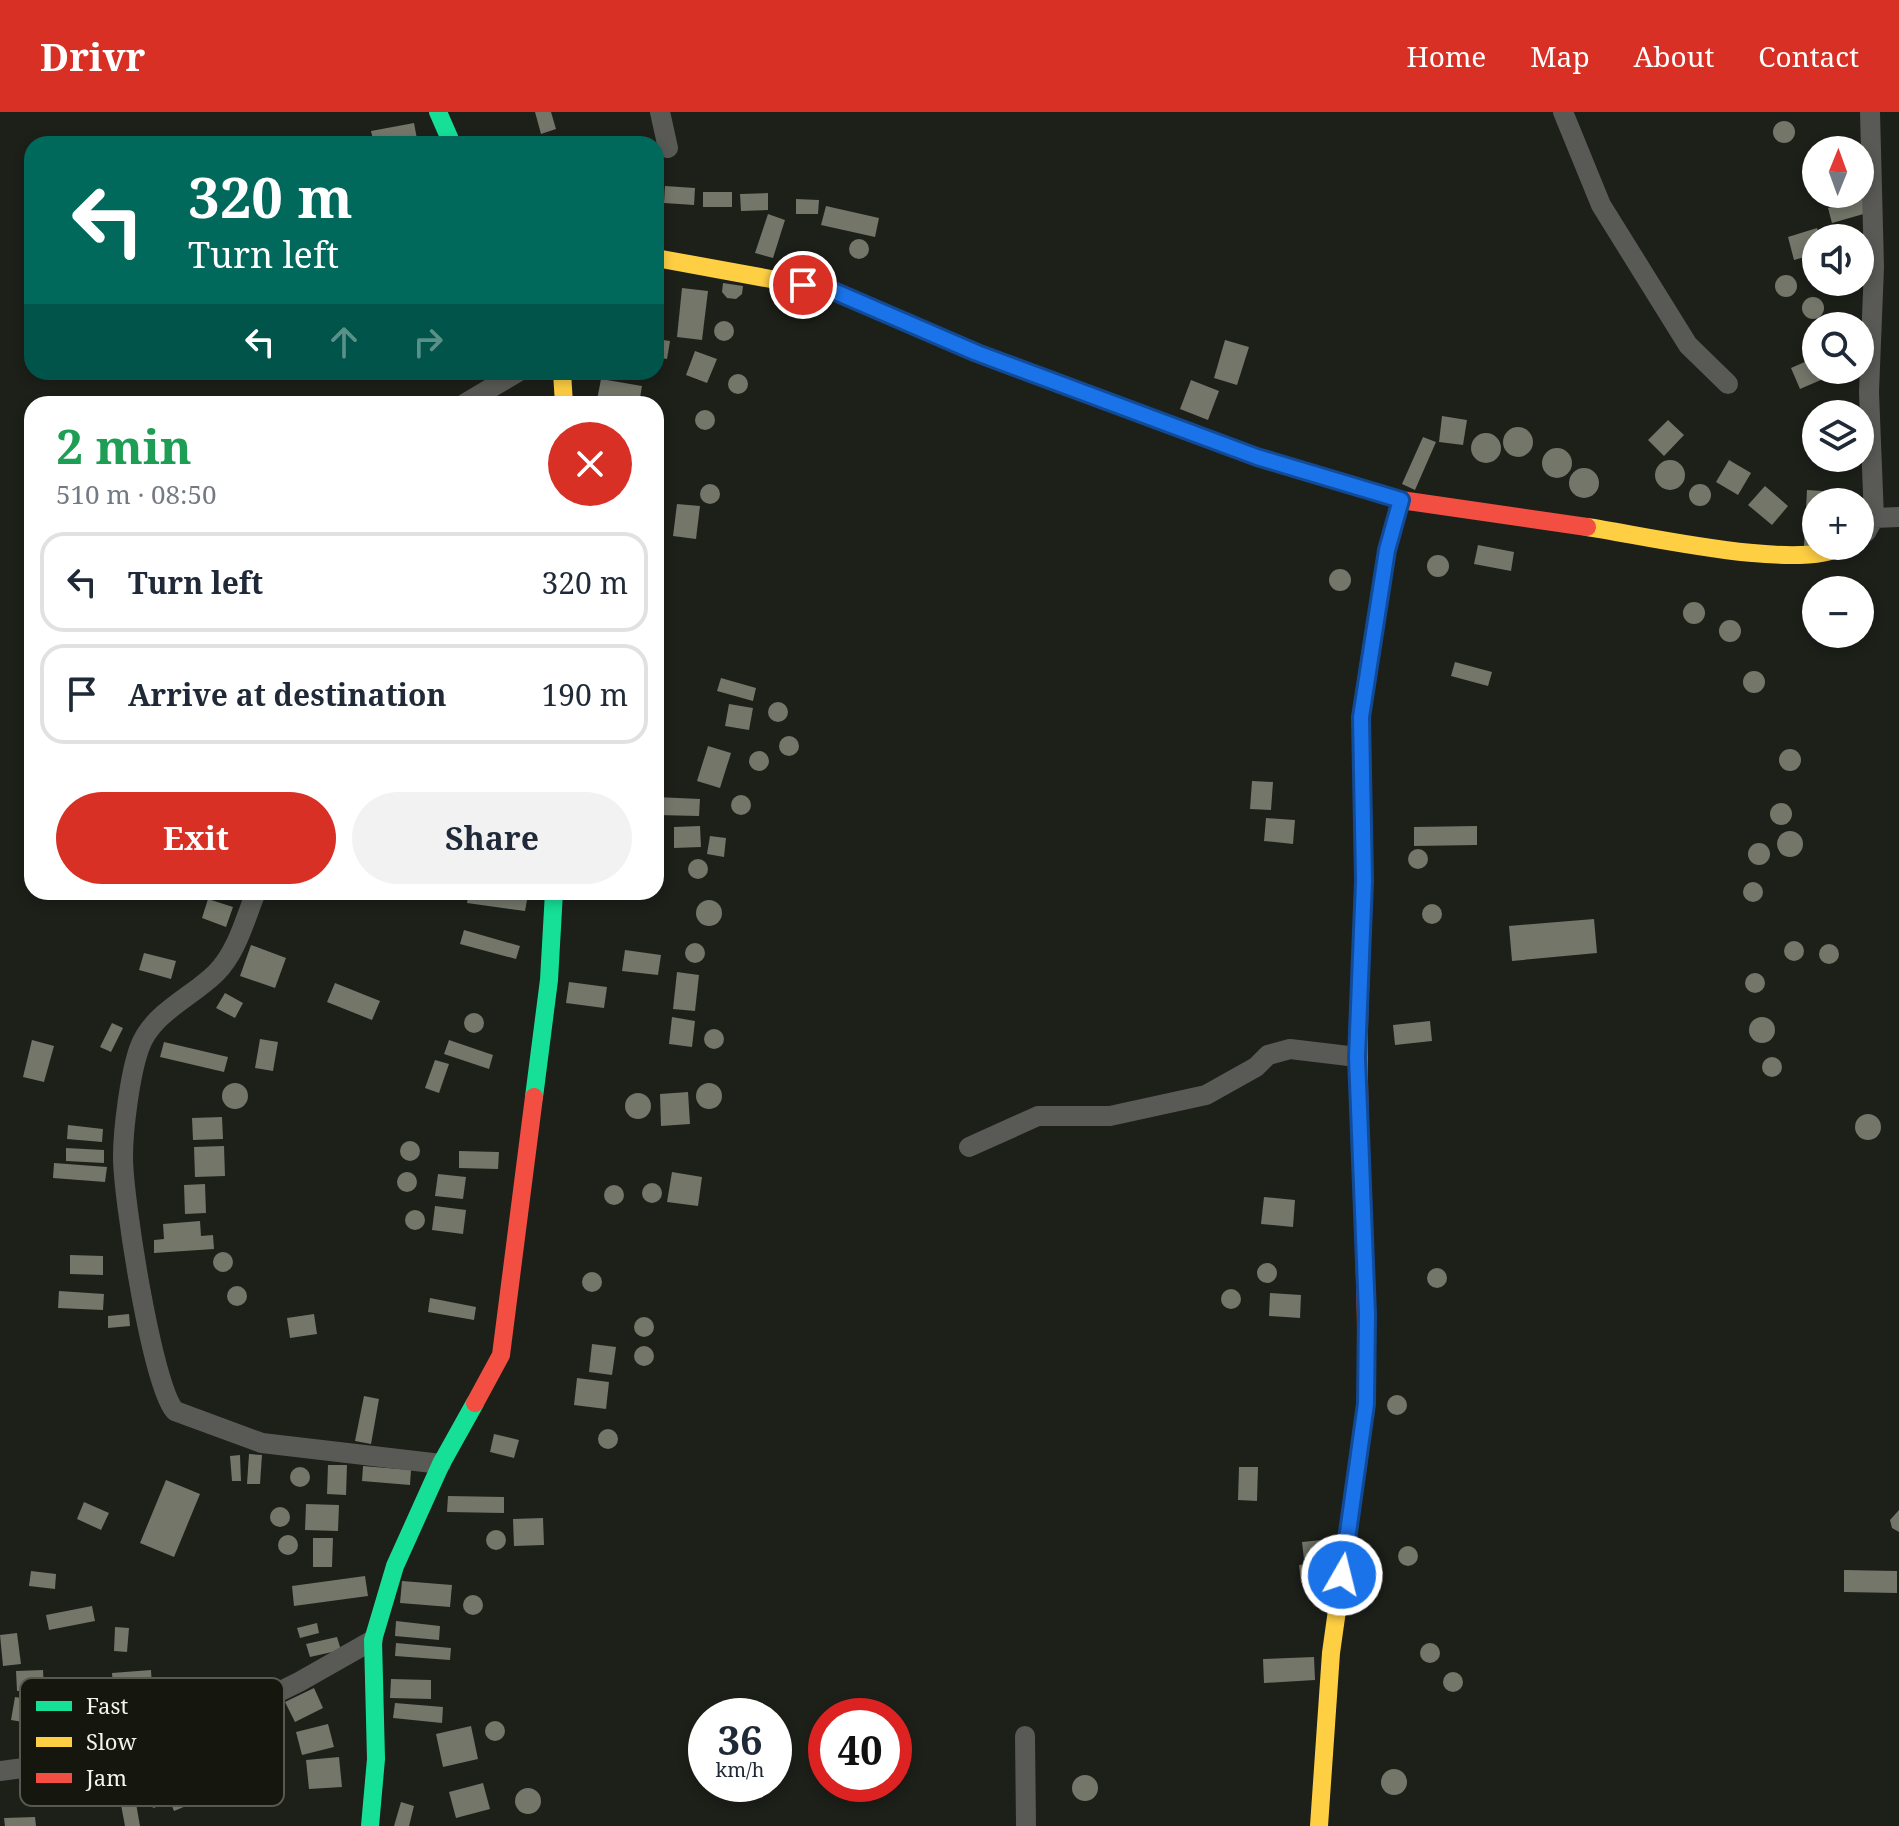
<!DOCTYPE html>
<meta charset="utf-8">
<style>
:root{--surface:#fff;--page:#f2f2f3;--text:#1f2937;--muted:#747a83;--line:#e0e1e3;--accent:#d93025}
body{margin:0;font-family:"Noto Serif",serif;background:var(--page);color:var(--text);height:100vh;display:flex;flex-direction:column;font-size:30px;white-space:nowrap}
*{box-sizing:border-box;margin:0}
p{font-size:26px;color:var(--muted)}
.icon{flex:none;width:44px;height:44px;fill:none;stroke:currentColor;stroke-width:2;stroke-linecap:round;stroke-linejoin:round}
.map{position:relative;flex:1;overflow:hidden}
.sheet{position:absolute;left:24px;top:284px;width:640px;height:504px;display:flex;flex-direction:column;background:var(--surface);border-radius:24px;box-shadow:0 4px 12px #0003}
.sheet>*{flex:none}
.guide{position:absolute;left:24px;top:24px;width:640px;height:244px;border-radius:24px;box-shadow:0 4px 12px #0003;background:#00695c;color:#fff;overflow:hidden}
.needle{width:52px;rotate:1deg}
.tools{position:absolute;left:1802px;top:24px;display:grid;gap:16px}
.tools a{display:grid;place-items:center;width:72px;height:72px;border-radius:50%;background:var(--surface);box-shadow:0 4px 12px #0003;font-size:40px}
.speed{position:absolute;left:688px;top:1586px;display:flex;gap:16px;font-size:40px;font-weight:700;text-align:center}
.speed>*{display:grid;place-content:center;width:104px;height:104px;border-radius:50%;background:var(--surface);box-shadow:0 4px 12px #0003;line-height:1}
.speed small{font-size:20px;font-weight:400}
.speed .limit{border:12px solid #d22;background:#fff;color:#111}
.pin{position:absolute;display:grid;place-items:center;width:68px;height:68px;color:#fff;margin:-34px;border:4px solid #fff;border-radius:50%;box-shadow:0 2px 8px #0007}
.me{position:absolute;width:88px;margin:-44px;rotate:8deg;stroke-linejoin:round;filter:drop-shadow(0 0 6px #0008)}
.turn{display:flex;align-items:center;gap:28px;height:168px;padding:0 32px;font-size:36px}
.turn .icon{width:104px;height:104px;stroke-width:2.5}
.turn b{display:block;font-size:56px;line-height:68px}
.lanes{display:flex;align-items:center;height:76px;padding:0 32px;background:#0003;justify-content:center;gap:40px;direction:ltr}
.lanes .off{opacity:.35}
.round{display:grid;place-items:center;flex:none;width:84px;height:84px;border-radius:42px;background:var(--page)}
.headline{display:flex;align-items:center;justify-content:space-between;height:136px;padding:0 32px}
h1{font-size:48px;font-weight:700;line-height:60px;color:#1e9e55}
.primary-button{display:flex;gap:16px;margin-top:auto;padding:16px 32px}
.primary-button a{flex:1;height:92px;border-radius:48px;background:var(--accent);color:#fff;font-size:32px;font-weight:700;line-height:92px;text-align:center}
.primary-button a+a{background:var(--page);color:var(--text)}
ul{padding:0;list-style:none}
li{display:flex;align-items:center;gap:24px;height:100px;margin:0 16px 12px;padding:0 16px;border:4px solid var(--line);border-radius:24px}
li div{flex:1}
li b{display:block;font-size:30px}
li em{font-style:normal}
header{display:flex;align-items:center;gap:48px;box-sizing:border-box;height:112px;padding:0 40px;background:var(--accent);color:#fff}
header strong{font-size:38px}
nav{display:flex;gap:44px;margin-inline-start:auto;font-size:28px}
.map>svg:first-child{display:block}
.building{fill:#737669}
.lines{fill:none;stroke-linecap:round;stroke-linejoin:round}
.street{stroke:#595a56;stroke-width:20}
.fast{stroke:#16e098;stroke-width:18}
.slow{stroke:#ffcf43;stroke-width:18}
.jam{stroke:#f24e42;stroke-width:18}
.route-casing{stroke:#114b97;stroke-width:20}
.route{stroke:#1a73e8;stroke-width:14}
.key{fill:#15170e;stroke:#575951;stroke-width:2}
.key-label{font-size:22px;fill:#f2f4ed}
</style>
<header>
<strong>Drivr</strong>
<nav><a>Home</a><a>Map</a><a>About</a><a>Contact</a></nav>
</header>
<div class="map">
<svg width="1899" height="1714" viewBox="0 0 1899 1714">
<rect width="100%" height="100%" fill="#1d1f19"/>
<g class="building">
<path d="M535 0H551L556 17 541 22Z"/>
<circle cx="1784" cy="20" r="11"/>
<path d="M414 11 417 27 374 32 371 19Z"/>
<path d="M665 74 695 76 694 93 664 91Z"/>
<rect x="703" y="80" width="29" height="15"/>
<path d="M768 81V98L741 99 740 82Z"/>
<path d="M1863 86 1867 101 1832 111 1828 96Z"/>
<path d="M796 87 819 88 818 102H796Z"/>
<path d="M826 94 879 106 875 125 821 113Z"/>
<path d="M768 102 785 108 773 146 755 141Z"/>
<path d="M1817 116 1820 126H1816V142L1794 148 1788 125Z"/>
<circle cx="859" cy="137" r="10"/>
<circle cx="1786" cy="174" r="11"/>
<path d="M723 171 743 174 742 182 736 187 727 186 722 180Z"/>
<path d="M682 176 708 179 702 228 677 225Z"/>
<circle cx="1813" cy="196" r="11"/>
<circle cx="724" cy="219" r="10"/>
<path d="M656 227 670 229 667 247 656 245Z"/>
<path d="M1225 228 1249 235 1237 273 1214 266Z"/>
<path d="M695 239 717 247 707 271 686 263Z"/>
<path d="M1816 245V258H1844L1800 277 1791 256Z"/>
<circle cx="738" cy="272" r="10"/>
<path d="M601 267 642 274 639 292 597 288Z"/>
<path d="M1191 268 1219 279 1208 308 1180 297Z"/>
<circle cx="705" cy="308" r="10"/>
<path d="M1442 304 1467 308 1463 333 1439 330Z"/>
<path d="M1668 308 1684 323 1664 344 1648 328Z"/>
<circle cx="1518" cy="330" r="15"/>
<circle cx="1486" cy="336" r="15"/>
<path d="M1423 325 1436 330 1415 378 1402 372Z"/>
<circle cx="1557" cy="351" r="15"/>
<circle cx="1670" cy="363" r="15"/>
<path d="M1729 348 1751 361 1738 383 1716 370Z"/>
<circle cx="1584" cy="371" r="15"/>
<circle cx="710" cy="382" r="10"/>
<circle cx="1700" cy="383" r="11"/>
<path d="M1765 374 1788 394 1772 413 1748 393Z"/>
<path d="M1807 378 1823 379 1822 390H1816V435L1804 434Z"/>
<path d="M677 392 700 394 696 427 673 424Z"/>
<path d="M1478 433 1514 440 1511 459 1474 452Z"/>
<circle cx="1438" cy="454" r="11"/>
<circle cx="1340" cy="468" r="11"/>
<circle cx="1694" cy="501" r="11"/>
<circle cx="1730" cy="519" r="11"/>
<path d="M1455 550 1492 560 1488 574 1451 564Z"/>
<circle cx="1754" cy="570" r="11"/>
<path d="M721 566 756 576 753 589 717 579Z"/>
<circle cx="778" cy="600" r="10"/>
<path d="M729 592 753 596 749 618 725 614Z"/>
<circle cx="789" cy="634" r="10"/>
<path d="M708 634 731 641 720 676 697 669Z"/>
<circle cx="1790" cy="648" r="11"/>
<circle cx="759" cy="649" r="10"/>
<path d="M1252 669 1273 670 1271 698 1250 697Z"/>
<circle cx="741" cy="693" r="10"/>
<path d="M656 685 700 687 699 704 656 703Z"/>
<circle cx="1781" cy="702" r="11"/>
<path d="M1266 706 1295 708 1293 732 1264 729Z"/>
<path d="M700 714 701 735 674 736V715Z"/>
<path d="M1477 714V733L1414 734V715Z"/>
<circle cx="1790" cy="732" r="13"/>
<path d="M710 724 726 726 724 745 707 742Z"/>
<circle cx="1759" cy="742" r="11"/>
<circle cx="1418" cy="747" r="10"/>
<circle cx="698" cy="757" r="10"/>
<circle cx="1753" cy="780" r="10"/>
<path d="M469 780 527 788 525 799 467 791Z"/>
<path d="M208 787 233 795 226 815 202 806Z"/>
<circle cx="709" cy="801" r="13"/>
<circle cx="1432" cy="802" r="10"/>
<path d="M1594 807 1597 841 1512 849 1509 814Z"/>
<path d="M464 818 520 834 516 847 460 832Z"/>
<circle cx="1794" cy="839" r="10"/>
<circle cx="695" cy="841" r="10"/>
<circle cx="1829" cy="842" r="10"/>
<path d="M251 833 286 846 275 876 240 864Z"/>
<path d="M625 838 661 843 658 863 622 859Z"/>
<path d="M144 841 176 849 171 867 139 858Z"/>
<path d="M677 860 699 863 695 899 673 897Z"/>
<circle cx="1755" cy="871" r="10"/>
<path d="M569 870 607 875 604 896 566 891Z"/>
<path d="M335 871 380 889 372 908 327 890Z"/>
<path d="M225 881 243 891 235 906 216 896Z"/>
<circle cx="474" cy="911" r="10"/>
<circle cx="1762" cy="918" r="13"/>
<path d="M672 905 695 909 692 935 669 932Z"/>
<path d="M1430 909 1432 929 1395 933 1393 913Z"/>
<path d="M112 911 123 916 111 940 100 935Z"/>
<circle cx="714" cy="927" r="10"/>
<path d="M260 927 278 930 273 959 255 956Z"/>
<path d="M32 928 54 934 44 970 23 965Z"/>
<path d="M449 928 493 943 489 957 444 942Z"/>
<path d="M164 930 228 945 224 960 160 945Z"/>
<circle cx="1772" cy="955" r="10"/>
<path d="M435 948 449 952 439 981 425 976Z"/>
<circle cx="709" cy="984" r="13"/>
<circle cx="235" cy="984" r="13"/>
<path d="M688 980 690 1012 661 1014 660 982Z"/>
<circle cx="638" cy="994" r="13"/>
<circle cx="1868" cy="1015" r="13"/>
<path d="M222 1005 223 1027 193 1028 192 1006Z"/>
<path d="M68 1013 103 1017 102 1030 67 1027Z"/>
<circle cx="410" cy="1039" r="10"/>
<path d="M224 1034 225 1064 195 1065 194 1035Z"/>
<path d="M66 1036 104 1038V1051L66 1049Z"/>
<path d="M459 1039 499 1040 498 1057 459 1056Z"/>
<path d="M54 1051 107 1055 105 1070 53 1066Z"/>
<circle cx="407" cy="1070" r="10"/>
<path d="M672 1060 702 1065 698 1094 667 1090Z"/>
<path d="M438 1062 466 1065 463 1087 435 1084Z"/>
<circle cx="652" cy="1081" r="10"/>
<path d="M205 1072 206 1101 185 1102 184 1073Z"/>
<circle cx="614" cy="1083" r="10"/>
<path d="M1264 1085 1295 1088 1293 1115 1261 1112Z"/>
<path d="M435 1094 466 1098 463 1122 432 1118Z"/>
<circle cx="415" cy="1108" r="10"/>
<path d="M200 1109 201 1124 213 1123 214 1137 154 1141V1128L164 1127 163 1112Z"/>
<circle cx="223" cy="1150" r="10"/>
<path d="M70 1143 103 1144V1163L70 1162Z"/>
<circle cx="1267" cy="1161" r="10"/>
<circle cx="1437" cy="1166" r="10"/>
<circle cx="592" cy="1170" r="10"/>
<circle cx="237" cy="1184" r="10"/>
<circle cx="1231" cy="1187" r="10"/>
<path d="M59 1179 104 1182 103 1198 58 1196Z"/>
<path d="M1270 1181 1301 1183 1300 1206 1269 1204Z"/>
<path d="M430 1186 476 1195 474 1208 428 1200Z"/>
<path d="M129 1202 130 1214 108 1216V1204Z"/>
<path d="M314 1202 317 1222 290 1226 287 1206Z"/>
<circle cx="644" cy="1215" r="10"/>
<path d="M592 1232 616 1235 612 1263 589 1260Z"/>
<circle cx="644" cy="1244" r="10"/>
<path d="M577 1266 609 1270 606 1297 574 1293Z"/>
<circle cx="1397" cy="1293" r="10"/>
<path d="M364 1284 379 1287 371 1332 355 1329Z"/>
<circle cx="608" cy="1327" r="10"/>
<path d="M494 1322 519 1328 514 1346 490 1340Z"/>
<path d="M249 1342 262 1343 260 1372H247Z"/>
<path d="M240 1343 241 1369H232L230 1344Z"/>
<path d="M328 1353H347L346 1383 327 1382Z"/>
<path d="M363 1354 411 1358 410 1373 362 1369Z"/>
<circle cx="300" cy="1365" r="10"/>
<path d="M1239 1355H1258L1257 1389 1238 1388Z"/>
<path d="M166 1368 200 1382 174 1445 140 1431Z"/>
<path d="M448 1384 504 1385V1401L447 1400Z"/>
<path d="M84 1390 109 1401 101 1418 77 1407Z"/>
<path d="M306 1392 339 1393 338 1419 305 1418Z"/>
<circle cx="280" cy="1405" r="10"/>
<path d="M1899 1398V1420L1892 1416 1890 1408Z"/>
<path d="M543 1406 544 1433 514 1434 513 1407Z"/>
<circle cx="496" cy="1428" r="10"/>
<circle cx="288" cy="1433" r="10"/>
<path d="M313 1426H333L332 1455H313Z"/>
<path d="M1322 1428 1324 1444 1304 1447 1302 1430Z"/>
<circle cx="1408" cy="1444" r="10"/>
<path d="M1321 1450 1323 1469 1301 1471 1299 1453Z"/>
<path d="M1844 1458 1897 1459V1481L1844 1480Z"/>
<path d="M31 1459 56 1462 55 1477 29 1474Z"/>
<path d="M365 1464 368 1484 294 1494 292 1474Z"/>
<path d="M402 1469 452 1473 450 1495 400 1491Z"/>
<circle cx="473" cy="1493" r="10"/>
<path d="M92 1494 95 1509 49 1518 46 1503Z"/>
<path d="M396 1509 440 1514 439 1528 395 1524Z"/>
<path d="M317 1511 319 1521 300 1526 297 1516Z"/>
<path d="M115 1515 129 1516 127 1540 114 1539Z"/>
<path d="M17 1521 21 1552 3 1554 0 1523Z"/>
<path d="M337 1525 341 1538 310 1545 306 1532Z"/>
<circle cx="1430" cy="1541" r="10"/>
<path d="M396 1531 451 1536 450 1548 395 1544Z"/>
<path d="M1314 1545 1315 1568 1264 1571 1263 1547Z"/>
<path d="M43 1558 44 1578 17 1579 16 1559Z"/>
<path d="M151 1558 152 1574 113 1577 112 1561Z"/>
<circle cx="1453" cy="1570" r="10"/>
<path d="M391 1567 431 1568V1587L390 1586Z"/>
<path d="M314 1576 323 1596 295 1610 285 1590Z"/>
<path d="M15 1585 44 1590 40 1613 11 1608Z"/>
<path d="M395 1591 443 1595 442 1611 393 1606Z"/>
<circle cx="495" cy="1619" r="10"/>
<path d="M328 1612 334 1635 302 1643 296 1620Z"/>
<path d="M471 1614 478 1647 443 1655 436 1622Z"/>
<path d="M339 1645 342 1675 309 1677 306 1648Z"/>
<circle cx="1394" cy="1670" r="13"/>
<circle cx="1085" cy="1676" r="13"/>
<path d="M131 1663 140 1714H125L116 1666Z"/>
<path d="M157 1664 166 1692 153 1696 144 1668Z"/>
<path d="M174 1666 186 1694 174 1699 162 1670Z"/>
<path d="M483 1671 490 1697 456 1706 449 1680Z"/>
<circle cx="528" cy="1689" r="13"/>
<path d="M401 1690 414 1694 409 1714H394Z"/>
<path d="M35 1705 36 1714H5L4 1706Z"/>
</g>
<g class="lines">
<g class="street">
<path d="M660 0 668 36"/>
<path d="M1563 0 1601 93 1688 233 1728 272"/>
<path d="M1870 0 1874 155 1869 280 1874 406"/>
<path d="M464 292 518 260"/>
<path d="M1860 424 1866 420 1874 406 1899 405"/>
<path d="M256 780C245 807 237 840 216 861 191 886 151 901 139 937 130 963 123 1017 123 1045 123 1085 152 1274 175 1299L262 1331 441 1352"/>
<path d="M969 1035 1038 1004H1110L1206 983 1256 955 1268 943 1290 937 1357 945"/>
<path d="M1025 1624 1026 1714"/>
<path d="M0 1659 161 1638 299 1570 373 1528"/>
</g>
<g class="fast">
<path d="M438 0 452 32"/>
<path d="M1367 564 1387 438 1401 388"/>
<path d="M534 985 549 868 554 780"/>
<path d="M370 1714 376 1647 373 1528 395 1454 441 1352 475 1291"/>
</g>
<g class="slow">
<path d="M656 146 831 178 977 241 1052 269"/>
<path d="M562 260 564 292"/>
<path d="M1587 415C1642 423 1800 460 1843 434"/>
<path d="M1360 877 1364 769 1361 605 1367 564"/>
<path d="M1319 1714 1331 1541 1366 1292V1266"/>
</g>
<g class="jam">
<path d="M1052 269 1257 345 1401 388 1587 415"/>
<path d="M1360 877C1355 1007 1368 1136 1366 1266"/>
<path d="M475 1291 501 1243 534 985"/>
</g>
</g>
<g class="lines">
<g class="route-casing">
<path id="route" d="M803 173 831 178 977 241 1257 345 1401 388 1387 438 1361 605 1364 769 1357 945 1367 1202 1366 1292 1342 1463"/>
</g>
<use href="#route" class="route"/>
</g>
<rect x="20" y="1566" width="264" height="128" rx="12" class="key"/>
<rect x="36" y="1589" width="36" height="10" fill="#16e098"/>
<rect x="36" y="1625" width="36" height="10" fill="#ffcf43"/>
<rect x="36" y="1661" width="36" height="10" fill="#f24e42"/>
<g class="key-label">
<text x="86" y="1602">Fast</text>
<text x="86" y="1638">Slow</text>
<text x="86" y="1674">Jam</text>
</g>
</svg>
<div class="tools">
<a><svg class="needle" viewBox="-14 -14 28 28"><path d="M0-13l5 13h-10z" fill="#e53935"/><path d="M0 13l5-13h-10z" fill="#747a83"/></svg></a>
<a><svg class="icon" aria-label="sound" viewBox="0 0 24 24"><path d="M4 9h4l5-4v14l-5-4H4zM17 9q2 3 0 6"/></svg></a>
<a><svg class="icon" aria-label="search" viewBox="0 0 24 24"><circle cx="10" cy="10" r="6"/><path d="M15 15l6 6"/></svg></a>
<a><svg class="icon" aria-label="layers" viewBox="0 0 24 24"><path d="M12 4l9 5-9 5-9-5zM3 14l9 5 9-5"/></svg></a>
<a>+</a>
<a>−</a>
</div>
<div class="speed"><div>36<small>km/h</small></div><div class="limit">40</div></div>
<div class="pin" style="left:803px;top:173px;background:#d93025"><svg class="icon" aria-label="arrive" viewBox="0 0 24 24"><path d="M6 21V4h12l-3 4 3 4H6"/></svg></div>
<svg class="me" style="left:1342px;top:1463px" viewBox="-20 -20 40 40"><circle r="17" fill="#1a73e8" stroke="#fff" stroke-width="3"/><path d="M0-11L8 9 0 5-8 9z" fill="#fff"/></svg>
<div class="guide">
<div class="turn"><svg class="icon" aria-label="left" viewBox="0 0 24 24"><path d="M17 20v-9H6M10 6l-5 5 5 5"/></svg><div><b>320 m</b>Turn left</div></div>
<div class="lanes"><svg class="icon" aria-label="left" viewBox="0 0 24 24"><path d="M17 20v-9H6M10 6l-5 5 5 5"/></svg><svg class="icon off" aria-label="ahead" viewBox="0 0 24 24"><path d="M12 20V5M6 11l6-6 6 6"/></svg><svg class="icon off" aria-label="right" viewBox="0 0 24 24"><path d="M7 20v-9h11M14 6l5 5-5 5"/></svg></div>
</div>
<section class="sheet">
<div class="headline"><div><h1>2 min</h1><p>510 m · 08:50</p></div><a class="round" style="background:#d93025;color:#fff"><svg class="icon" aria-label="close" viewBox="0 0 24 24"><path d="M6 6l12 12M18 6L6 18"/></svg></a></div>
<ul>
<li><svg class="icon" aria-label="left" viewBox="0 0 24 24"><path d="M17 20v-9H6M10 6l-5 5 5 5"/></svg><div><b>Turn left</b></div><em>320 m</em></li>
<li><svg class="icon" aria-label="arrive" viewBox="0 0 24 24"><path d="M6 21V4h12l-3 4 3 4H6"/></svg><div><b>Arrive at destination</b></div><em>190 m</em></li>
</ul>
<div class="primary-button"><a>Exit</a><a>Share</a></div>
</section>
</div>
